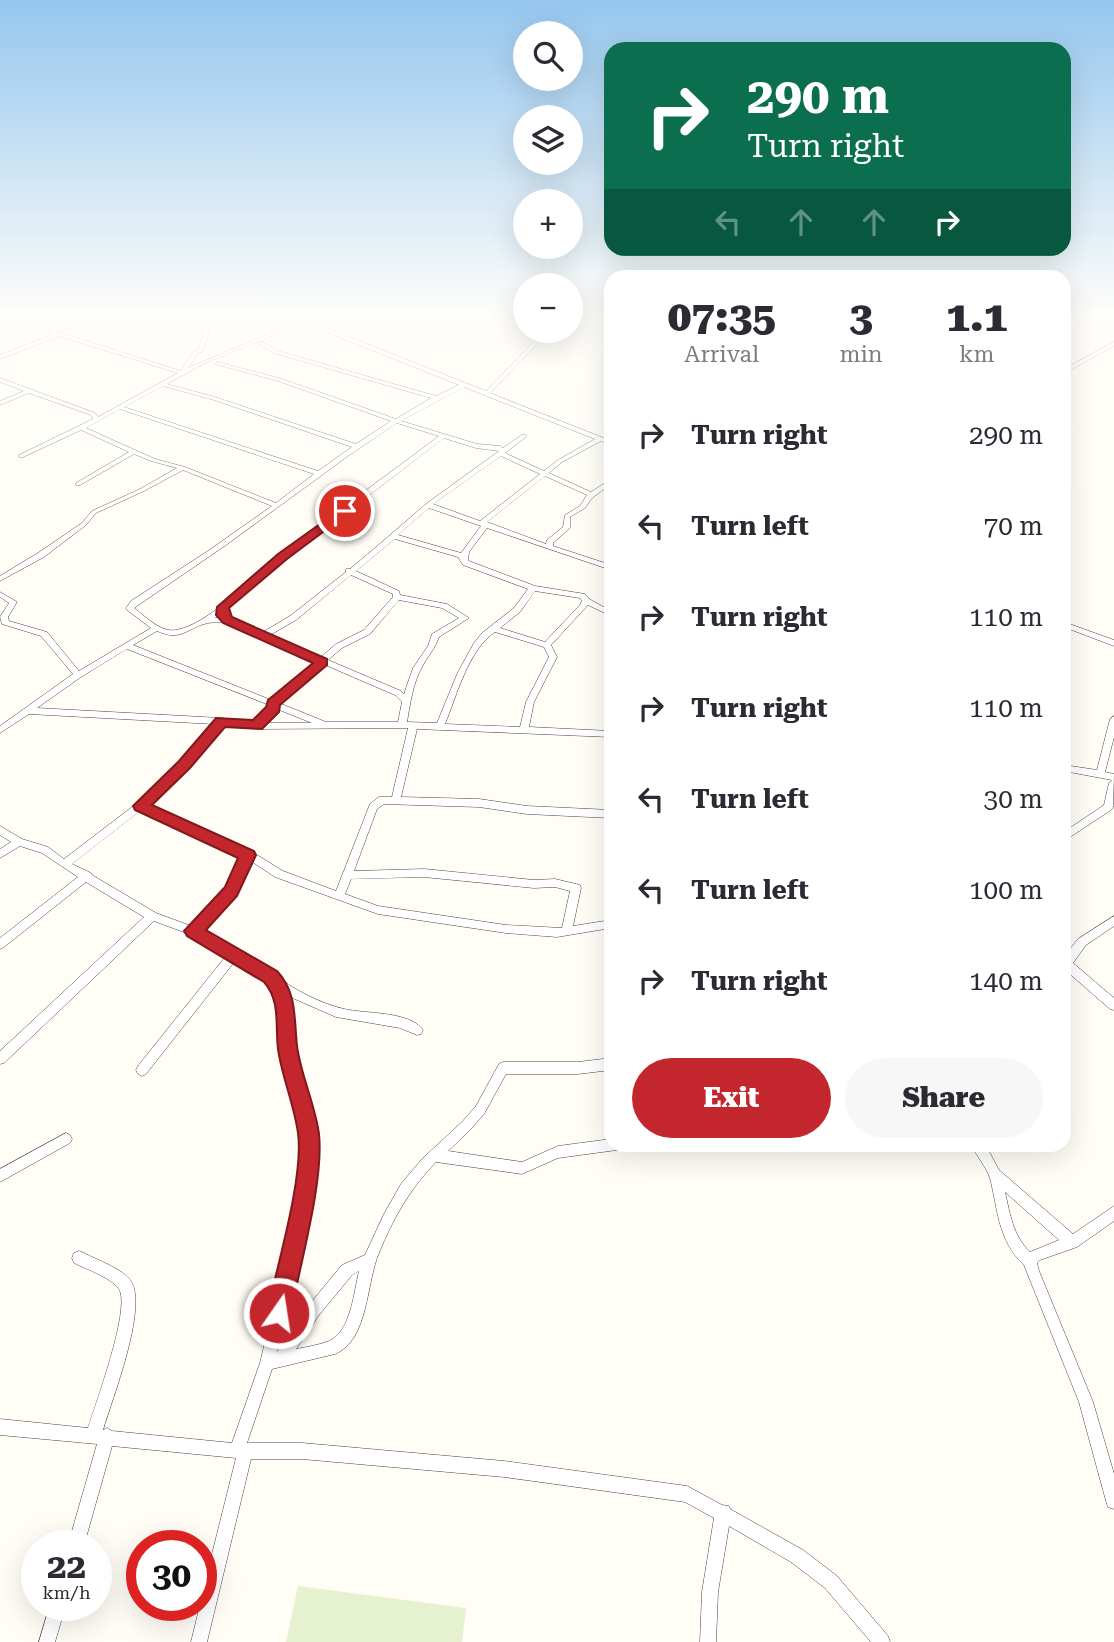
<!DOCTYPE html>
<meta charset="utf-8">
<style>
:root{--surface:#fff;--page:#f7f7f7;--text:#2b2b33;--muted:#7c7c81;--accent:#c4262e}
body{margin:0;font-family:"Roboto Serif",serif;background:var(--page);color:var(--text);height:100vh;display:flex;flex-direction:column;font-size:26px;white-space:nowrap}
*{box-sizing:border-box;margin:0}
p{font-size:23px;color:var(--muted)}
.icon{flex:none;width:38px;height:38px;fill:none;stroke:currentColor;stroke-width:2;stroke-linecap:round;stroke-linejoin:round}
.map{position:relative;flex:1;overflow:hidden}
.sheet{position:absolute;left:604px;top:270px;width:467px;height:882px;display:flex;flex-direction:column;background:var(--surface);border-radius:21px;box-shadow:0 7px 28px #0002}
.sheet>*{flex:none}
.top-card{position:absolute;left:604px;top:42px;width:467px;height:214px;border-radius:21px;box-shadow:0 7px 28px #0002;background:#0b6e4f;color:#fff;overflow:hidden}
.controls{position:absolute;left:513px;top:21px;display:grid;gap:14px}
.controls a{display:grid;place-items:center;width:70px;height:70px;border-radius:50%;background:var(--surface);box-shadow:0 7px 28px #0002;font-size:35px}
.speed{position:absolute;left:21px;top:1530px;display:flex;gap:14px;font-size:35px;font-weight:700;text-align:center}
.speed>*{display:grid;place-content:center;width:91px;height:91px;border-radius:50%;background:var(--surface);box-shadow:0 7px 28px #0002;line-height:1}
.speed small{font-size:18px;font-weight:400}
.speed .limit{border:10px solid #d22;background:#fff;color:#111}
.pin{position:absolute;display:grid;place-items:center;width:60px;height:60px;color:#fff;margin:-30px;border:4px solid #fff;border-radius:50%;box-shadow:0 2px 7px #0007}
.me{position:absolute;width:77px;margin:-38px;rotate:13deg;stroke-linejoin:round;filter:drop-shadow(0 0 5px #0008)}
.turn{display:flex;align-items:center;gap:24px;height:147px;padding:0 28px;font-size:32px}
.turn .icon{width:91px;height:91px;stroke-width:2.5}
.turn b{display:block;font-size:49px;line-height:60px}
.lanes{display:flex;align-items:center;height:66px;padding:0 28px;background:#0003;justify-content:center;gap:35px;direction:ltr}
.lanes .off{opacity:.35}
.eta{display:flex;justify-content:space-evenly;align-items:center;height:119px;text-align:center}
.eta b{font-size:42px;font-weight:800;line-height:49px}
.button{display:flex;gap:14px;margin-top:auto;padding:14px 28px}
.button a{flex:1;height:80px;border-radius:42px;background:var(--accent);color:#fff;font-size:28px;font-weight:800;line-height:80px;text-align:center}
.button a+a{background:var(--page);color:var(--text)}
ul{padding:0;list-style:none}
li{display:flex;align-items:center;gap:21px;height:91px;padding:0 28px}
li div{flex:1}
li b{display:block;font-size:26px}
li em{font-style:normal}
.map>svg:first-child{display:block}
.pitch{fill:#e6f2cf}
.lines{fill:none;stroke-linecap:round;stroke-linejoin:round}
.minor-casing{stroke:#444;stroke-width:1}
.minor{fill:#fff;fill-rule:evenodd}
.route{fill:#c4262e;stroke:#7f191e;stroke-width:2}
</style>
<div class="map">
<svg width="1114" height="1642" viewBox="0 0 1114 1642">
<rect width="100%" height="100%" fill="#fffdf5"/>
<path class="pitch" d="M298 1586 466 1608 462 1642H286Z"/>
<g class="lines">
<g class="minor-casing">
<g id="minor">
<path d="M25 315H30L28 321 53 330 94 315H101L58 332 181 371 193 352 198 350 203 335 202 327 172 315H180L207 326 209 335 203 351 197 354 188 368 299 321 287 315H294L486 391 544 331H550L490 393 611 441V445L601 441 562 462 549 473 591 492 611 479V484L592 498 585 508 570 517V528L553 543V546L611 565V570L487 528 469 552 468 560 469 561 535 586 585 594 589 599 611 611V616L588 605 551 645 557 657 534 702 529 727 611 731V737L417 729 401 797 479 799 527 806 611 810V818L527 814 479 807 384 804 377 809 354 871 424 869 534 880 555 879 580 885 581 888 573 926 611 920V928L557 937 506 933 378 914 275 877 251 861C240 889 222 911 201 930L275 974C291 989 322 1004 344 1009 365 1014 410 1011 423 1030L421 1034 417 1035 400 1028 336 1017 288 996 294 1049 314 1135 312 1182 298 1263 277 1352 309 1305 342 1265 365 1255 384 1214 401 1184 422 1159 462 1122 476 1106 499 1064 503 1062H578L611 1058V1070L578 1074H506L484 1114 470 1130 448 1151 522 1162 558 1146 611 1139V1144H623L621 1148 617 1150 558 1158 522 1174 436 1162C411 1187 392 1220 379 1253 366 1282 369 1340 335 1354L272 1369 247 1443H302L504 1461 687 1486 722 1505 729 1506 730 1509 803 1550 837 1576 888 1636 890 1642H871L825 1588 791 1562 729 1526 718 1592 716 1642H700L702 1592 714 1518 685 1502 504 1477 302 1459H251L207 1642H191L200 1605H201V1598L236 1458 112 1446 84 1545H68L97 1444 0 1435V1419L88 1428C96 1403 129 1313 120 1291 115 1279 86 1269 74 1263L72 1258 74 1253 79 1251 84 1253C97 1260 123 1269 131 1281 148 1308 112 1399 103 1430L107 1428 112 1431 232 1443 260 1363 284 1263 300 1182 302 1135 282 1049 278 1000 275 989 267 980 235 961 146 1074 142 1076 138 1074 136 1070 138 1066 226 956 189 934 154 921 4 1063 0 1064V1051L144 917 86 882 4 947 0 949V938L78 877 42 853 20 846 0 858V849L11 842 0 835V826L22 839 48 847 64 859 153 791 182 763 214 724 29 714 0 733V726L73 674 41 636 2 624 0 617 9 603 0 597V592L17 602 8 617 9 621 47 632 79 671 151 628 127 610 126 608 131 601 208 551 272 506 183 470 144 491 96 513 86 525 44 557 0 581V576L38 553 82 523 92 511 140 489 177 468 151 461 134 454 80 485H76V483L129 452 81 430 23 457H19V455L93 419 91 415 29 393 0 405V401L24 391 0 382V378L95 413 98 417 178 373 59 336 0 359V355L54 334 23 323ZM304 323 459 385 436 396 278 351 262 342 257 343 274 353 431 398 396 419 282 379 218 362 215 364 278 381 391 421 356 444 218 398 167 384 203 364ZM163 386 214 400 352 447 318 471 124 407ZM464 387 595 439 558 460 544 471 505 453 526 437V435H522L503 448 500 446 477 444 401 421ZM120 409 314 474 276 503 185 467 155 459 86 428ZM397 423 439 436C386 476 331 515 280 556 253 577 208 625 176 630 161 633 145 616 134 608L226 545 348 456ZM444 438 476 448 499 451 426 504 375 548 350 569H346V572L290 616 263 632 230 618H215L286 559ZM501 456 540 474 480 521 433 504ZM545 476 587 495 580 506 565 515 563 527 547 540 546 544 487 522ZM429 508 481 526 461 553 398 535ZM395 539 458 557 463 565 528 589 514 608 482 633 474 643 458 672 437 723 407 722C410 704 413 683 422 667 427 657 435 649 439 637L469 618 447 604 400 595 399 591 356 571ZM351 575 393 594V597L364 630 336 644 321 657 270 635 296 620ZM535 591 580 598 582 601 580 605 545 642 500 628 520 612ZM399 600 442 608 459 618 432 634 428 646 413 668 404 694 401 691 328 660 342 648 370 634ZM226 622 316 661 271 700 133 645 157 631C182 642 186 628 208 623 213 622 220 623 226 622ZM495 632 544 647 549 657 526 702 520 727 445 724C457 695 468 650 495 632ZM127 649 269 705V708L254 723 221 718 37 708 81 677ZM323 664 395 695 402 702 398 722H326L279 703ZM277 709 312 723H264ZM223 724 256 729 408 728 392 797H379L370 804 336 891 283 871 252 852 147 805C177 782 200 753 223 724ZM141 810 242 857C232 885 214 906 191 926L156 913 92 875 91 873 72 864ZM424 877 534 888 555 887 570 891 562 928 506 925 378 906 345 894 351 879ZM359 1271C354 1291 351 1332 329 1341 319 1345 307 1347 296 1349L319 1315 352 1275Z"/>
<path d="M1114 342V346L1072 369 1064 378V372L1068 367Z"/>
<path d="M1064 622 1114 640V646L1064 627Z"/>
<path d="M1114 716V737L1105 772 1114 774 1113 807 1111 810 1064 841V832L1104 805 1109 783 1112 780 1064 771V765L1097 770 1110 719Z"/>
<path d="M1114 916V926L1086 945 1073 963 1114 998V1010L1110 1009 1064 969V957L1078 939Z"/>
<path d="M66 1133 70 1135 72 1139 70 1143 0 1182V1169Z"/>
<path d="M971 1144H985L999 1170 1073 1234 1114 1206V1221L1077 1247 1040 1260 1037 1263 1039 1271 1093 1402 1114 1474V1509L1108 1507 1106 1501 1079 1402 1024 1265C998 1241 998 1210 990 1178 986 1166 976 1156 971 1144ZM1005 1192 1059 1240 1030 1252C1013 1236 1010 1214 1005 1192Z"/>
<path d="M50 1605H66L55 1642H39Z"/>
</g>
</g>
<use href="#minor" class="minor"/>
</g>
<linearGradient id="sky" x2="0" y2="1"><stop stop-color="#95c6ee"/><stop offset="0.58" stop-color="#fffefa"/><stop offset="1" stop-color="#fffefa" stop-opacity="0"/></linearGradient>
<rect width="1114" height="545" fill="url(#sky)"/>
<path class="route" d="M341 509 351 511 287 559 229 608 232 617 327 659V665L280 705 279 712 262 729 225 727 190 768 152 805 254 851 256 855 237 896 206 930 277 971C297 992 294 1018 297 1046 301 1076 315 1104 319 1134 324 1181 300 1264 291 1313L287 1321 279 1324 271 1321 267 1313C277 1266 304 1177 298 1133 294 1104 282 1077 278 1049 275 1026 281 1001 264 982L187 936 184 931 225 887 238 858 135 810 133 806 179 761 216 718 253 720 266 707 268 700 313 663 223 623 216 615 217 607 278 554Z"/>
</svg>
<div class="controls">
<a><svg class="icon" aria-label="search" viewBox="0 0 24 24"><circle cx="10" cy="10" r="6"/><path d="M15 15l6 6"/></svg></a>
<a><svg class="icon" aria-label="layers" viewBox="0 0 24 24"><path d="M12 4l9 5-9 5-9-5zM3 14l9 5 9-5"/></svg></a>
<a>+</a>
<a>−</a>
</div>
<div class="speed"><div>22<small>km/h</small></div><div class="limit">30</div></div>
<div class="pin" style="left:345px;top:511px;background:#d93025"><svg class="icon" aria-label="arrive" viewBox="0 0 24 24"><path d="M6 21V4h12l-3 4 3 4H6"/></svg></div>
<svg class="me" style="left:279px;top:1313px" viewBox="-20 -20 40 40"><circle r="17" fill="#c4262e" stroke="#fff" stroke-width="3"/><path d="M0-11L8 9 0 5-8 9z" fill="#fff"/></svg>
<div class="top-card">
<div class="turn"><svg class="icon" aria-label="right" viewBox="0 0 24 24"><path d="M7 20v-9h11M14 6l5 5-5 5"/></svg><div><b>290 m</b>Turn right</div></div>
<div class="lanes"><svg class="icon off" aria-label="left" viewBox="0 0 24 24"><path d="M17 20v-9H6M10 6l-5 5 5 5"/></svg><svg class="icon off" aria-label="ahead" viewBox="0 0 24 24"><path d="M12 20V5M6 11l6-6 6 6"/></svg><svg class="icon off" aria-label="ahead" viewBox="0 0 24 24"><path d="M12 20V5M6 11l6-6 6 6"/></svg><svg class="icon" aria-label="right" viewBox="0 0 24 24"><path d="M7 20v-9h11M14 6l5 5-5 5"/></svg></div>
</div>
<section class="sheet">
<div class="eta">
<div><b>07:35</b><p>Arrival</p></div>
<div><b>3</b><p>min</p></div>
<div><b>1.1</b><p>km</p></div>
</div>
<ul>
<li><svg class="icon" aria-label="right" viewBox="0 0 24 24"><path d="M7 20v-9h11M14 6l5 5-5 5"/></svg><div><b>Turn right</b></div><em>290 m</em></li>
<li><svg class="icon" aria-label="left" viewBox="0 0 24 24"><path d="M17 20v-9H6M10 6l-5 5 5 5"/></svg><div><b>Turn left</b></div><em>70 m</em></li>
<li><svg class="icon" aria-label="right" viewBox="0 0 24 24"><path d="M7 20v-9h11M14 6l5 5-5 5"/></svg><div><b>Turn right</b></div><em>110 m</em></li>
<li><svg class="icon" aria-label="right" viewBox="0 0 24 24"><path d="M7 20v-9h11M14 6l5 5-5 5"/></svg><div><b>Turn right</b></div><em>110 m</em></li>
<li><svg class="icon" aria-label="left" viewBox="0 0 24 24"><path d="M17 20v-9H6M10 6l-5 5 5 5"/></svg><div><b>Turn left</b></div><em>30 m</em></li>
<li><svg class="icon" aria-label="left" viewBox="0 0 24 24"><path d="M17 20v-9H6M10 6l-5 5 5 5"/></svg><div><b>Turn left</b></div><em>100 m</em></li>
<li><svg class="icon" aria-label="right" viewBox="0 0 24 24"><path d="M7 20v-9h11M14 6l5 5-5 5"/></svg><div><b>Turn right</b></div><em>140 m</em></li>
</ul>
<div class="button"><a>Exit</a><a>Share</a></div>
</section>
</div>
